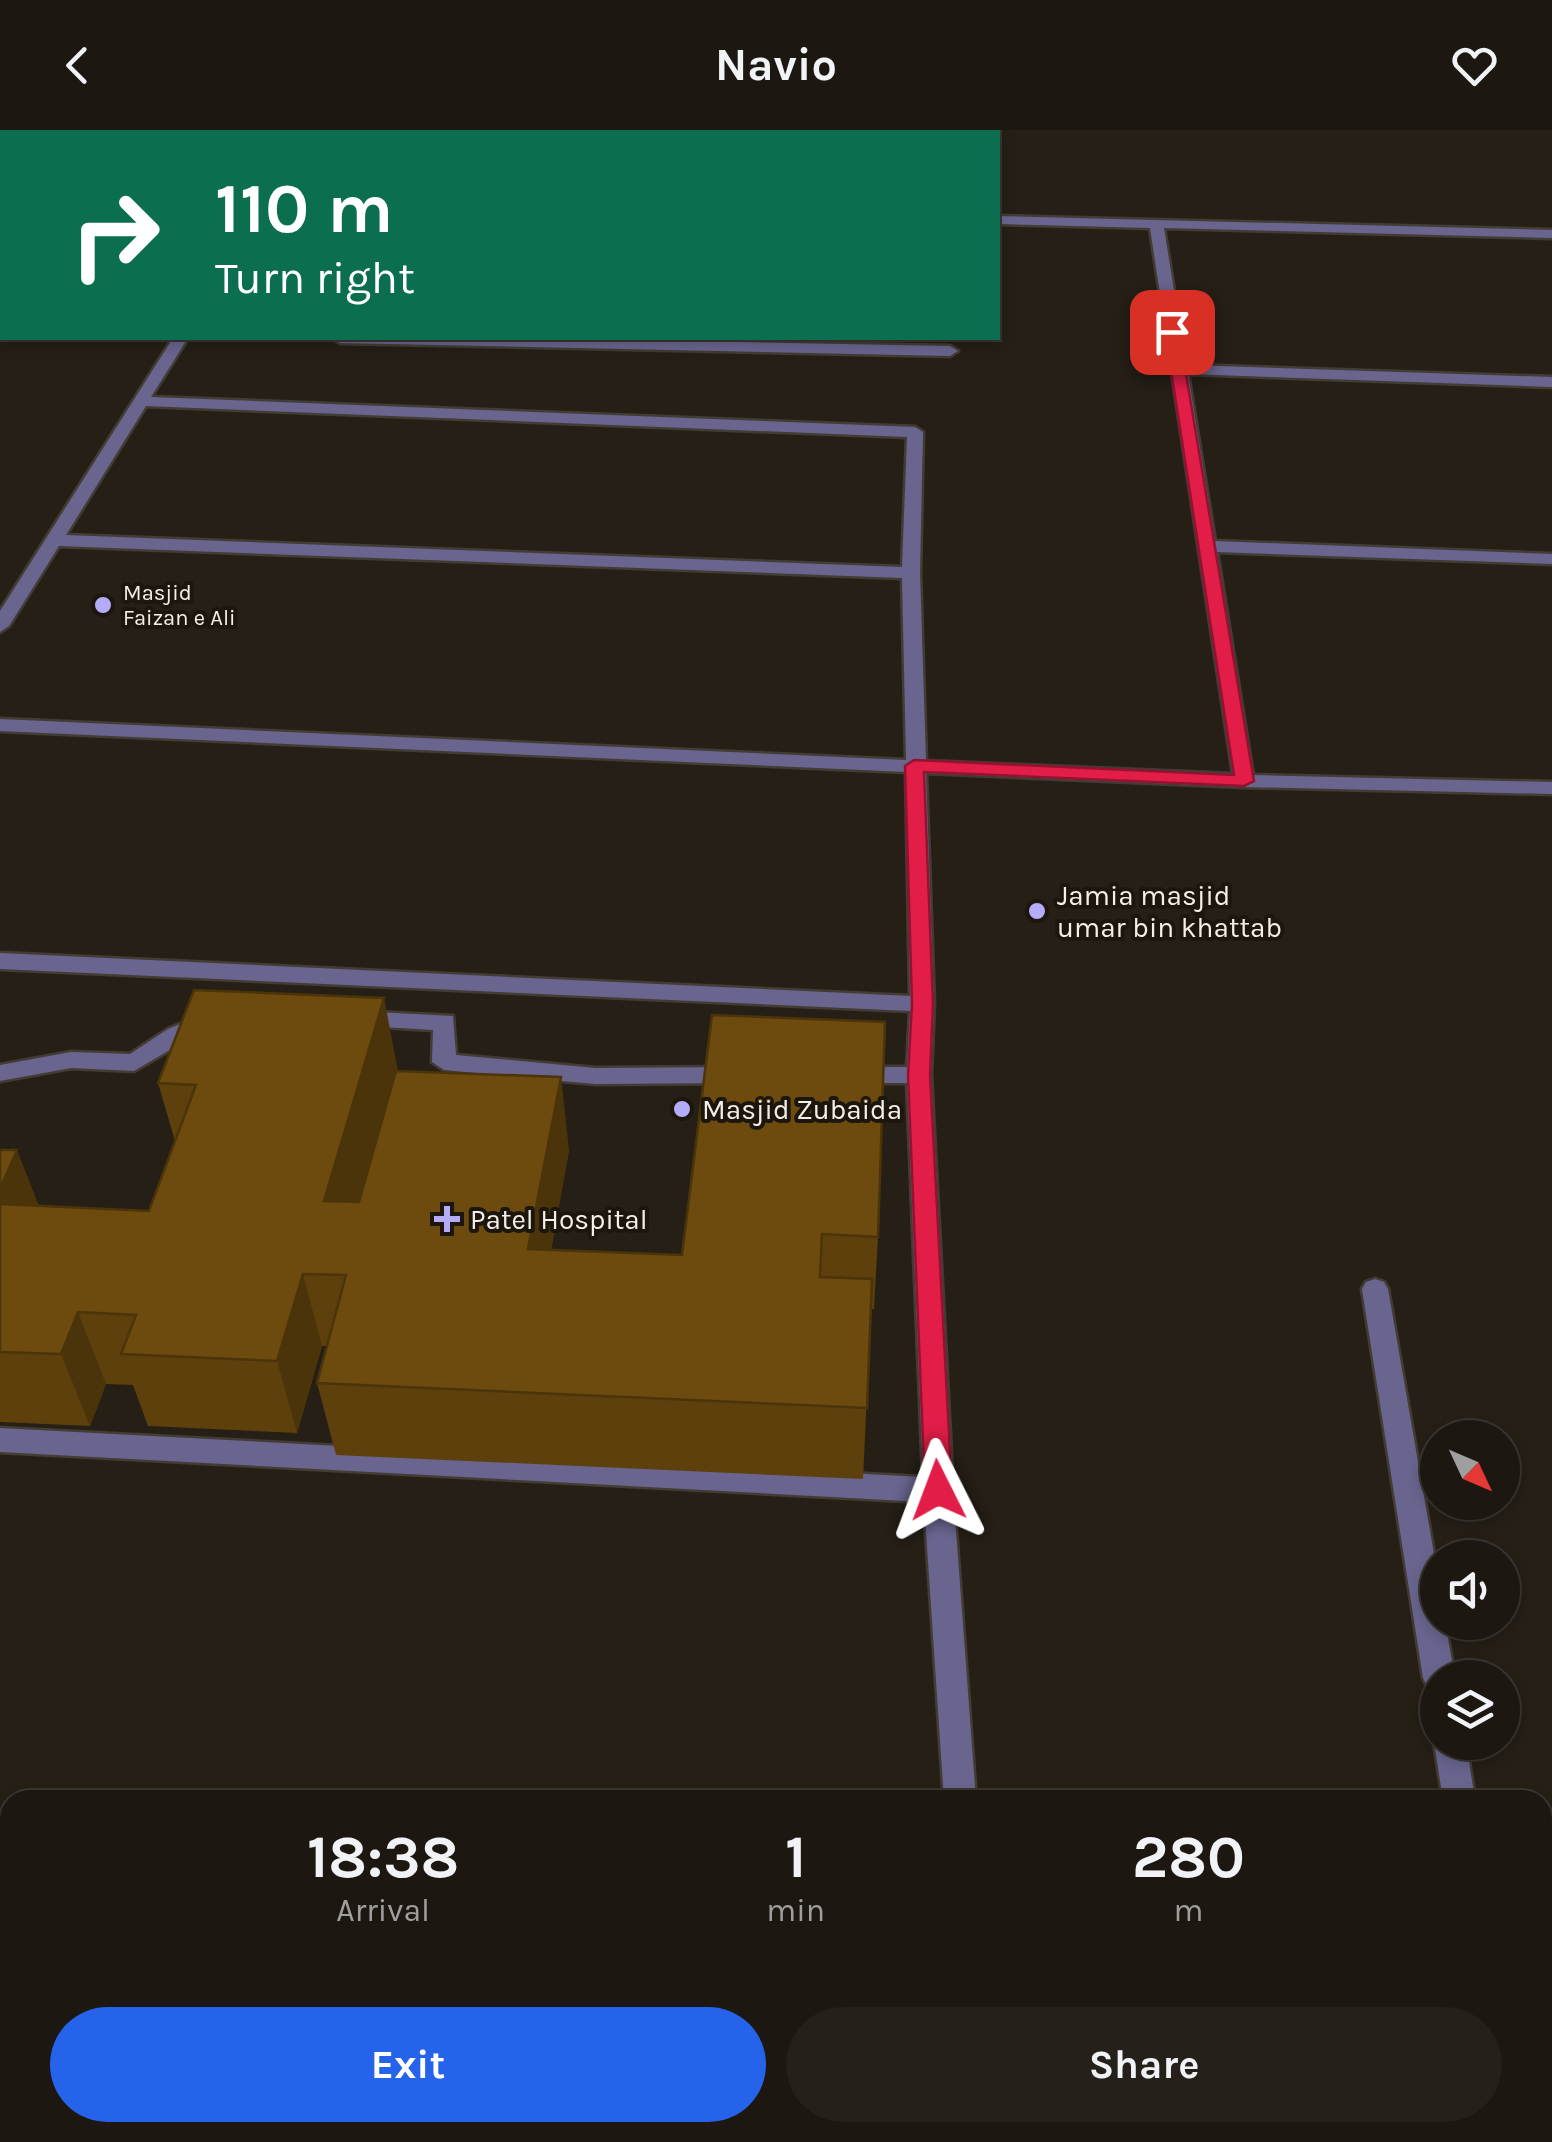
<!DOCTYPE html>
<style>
:root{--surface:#1c1710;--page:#252019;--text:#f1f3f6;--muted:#a09f9f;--line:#3a3630;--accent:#2563eb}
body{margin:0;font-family:Karla,sans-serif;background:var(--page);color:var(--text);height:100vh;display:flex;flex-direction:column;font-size:38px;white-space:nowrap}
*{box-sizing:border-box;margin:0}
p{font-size:32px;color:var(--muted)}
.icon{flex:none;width:55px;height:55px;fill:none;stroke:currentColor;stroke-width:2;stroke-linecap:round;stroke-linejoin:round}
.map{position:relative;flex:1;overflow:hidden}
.side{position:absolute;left:0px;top:1660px;width:1552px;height:352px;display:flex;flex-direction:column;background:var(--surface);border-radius:30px 30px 0 0;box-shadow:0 5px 15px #0003,0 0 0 2px var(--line)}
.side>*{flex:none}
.hud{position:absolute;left:0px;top:0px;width:1000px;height:210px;box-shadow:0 5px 15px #0003,0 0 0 2px var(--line);background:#0b6e4f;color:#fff;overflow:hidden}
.needle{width:65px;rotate:134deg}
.controls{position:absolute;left:1420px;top:1290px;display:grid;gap:20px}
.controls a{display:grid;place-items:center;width:100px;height:100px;border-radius:50%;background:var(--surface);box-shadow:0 5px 15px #0003,0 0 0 2px var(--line);font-size:50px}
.pin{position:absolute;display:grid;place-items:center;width:85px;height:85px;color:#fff;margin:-42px;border-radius:20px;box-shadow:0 5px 15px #0006}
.me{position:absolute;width:110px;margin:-55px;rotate:357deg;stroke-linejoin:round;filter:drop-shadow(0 0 8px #0008)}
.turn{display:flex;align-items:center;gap:35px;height:210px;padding:0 50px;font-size:45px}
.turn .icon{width:130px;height:130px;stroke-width:2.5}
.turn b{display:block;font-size:70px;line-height:85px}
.eta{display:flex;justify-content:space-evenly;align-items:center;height:170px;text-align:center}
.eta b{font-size:60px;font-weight:700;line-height:70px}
.action{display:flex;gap:20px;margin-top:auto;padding:20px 50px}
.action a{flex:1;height:115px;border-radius:60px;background:var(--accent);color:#fff;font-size:40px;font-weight:700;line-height:115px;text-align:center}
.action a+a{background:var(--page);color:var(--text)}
header{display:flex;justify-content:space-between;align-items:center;height:130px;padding:0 50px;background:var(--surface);font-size:45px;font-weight:700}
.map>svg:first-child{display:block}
.green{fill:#523911}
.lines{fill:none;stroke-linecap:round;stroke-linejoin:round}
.street-casing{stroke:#423c34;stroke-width:5}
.street{fill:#69658f;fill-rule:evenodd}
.wall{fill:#5e400c}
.shaded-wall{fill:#4c340a}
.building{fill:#6d4b0e;stroke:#4c340a;stroke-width:2.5}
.route{fill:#e11d48;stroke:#92132f;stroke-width:2.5}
.poi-dot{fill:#b4acf9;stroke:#1c160d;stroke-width:4}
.labels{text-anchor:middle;stroke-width:8;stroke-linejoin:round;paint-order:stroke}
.far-poi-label{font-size:22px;fill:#f4efe9;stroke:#1c160d;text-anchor:start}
.poi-label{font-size:28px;fill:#f4efe9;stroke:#1c160d;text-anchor:start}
</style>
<header><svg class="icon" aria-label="back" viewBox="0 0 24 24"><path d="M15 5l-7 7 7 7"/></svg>Navio<svg class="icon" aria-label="heart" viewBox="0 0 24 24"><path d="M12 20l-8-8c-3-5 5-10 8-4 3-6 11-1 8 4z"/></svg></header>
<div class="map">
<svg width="1552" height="2012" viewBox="0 0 1552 2012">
<rect width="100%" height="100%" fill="#251f16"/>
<path class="green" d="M128 2002 958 2003V2012H125Z"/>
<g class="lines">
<g class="street-casing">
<g id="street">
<path d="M2 13V22L0 23V14Z"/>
<path d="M998 86 1552 100V108L1164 98 1186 235 1552 247V257L1188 244 1215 411 1552 424V434L1217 422 1253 645 1552 652V664L1244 657 926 643 934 874 931 945 953 1360 976 1670H944L924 1372 0 1322V1298L923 1347 907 953H849L837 945 849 937H907L910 881 0 839V823L910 866 906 642 0 601V589L906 630 902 448 59 416 9 496 0 502V481L173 208H188L151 267 915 297 923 302 920 443 926 631 1233 644 1150 98 998 94ZM146 276 907 307 902 437 66 405Z"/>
<path d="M332 208H535L950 216 958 221 950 226 340 213Z"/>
<path d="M356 881 453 886 456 925 595 938 739 937 751 945 739 953 595 954 444 940 432 932 433 900 348 895 344 889 348 883Z"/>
<path d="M207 883 215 885 219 891 134 941 71 938 0 951V935L71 922 130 924 168 899Z"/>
<path d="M1375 1149 1384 1152 1388 1159 1438 1447V1492H1445L1455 1548H1438V1562L1428 1558 1423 1548 1362 1159 1366 1152Z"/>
<path d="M1438 1604V1612H1466L1475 1670H1443L1434 1612Z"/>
<path d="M0 1719 10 1720V1752L0 1751Z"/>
<path d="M1552 1748V1782L1542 1786V1752Z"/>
<path d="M1542 1847 1552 1848V1884L1542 1883Z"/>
<path d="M15 2002H52L49 2012H13Z"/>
<rect x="949" y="2002" width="36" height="10"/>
<path d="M1501 2002H1538L1539 2012H1503Z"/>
</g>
</g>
<use href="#street" class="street"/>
</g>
<path class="wall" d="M712 885 878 1107 874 1179H871L863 1349 336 1325 317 1253 327 1216H322L297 1303 148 1296 133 1255 106 1254 90 1296 0 1292V1020L39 1075 149 1081 175 1011 158 953 398 941 569 1020 551 1120 682 1125Z"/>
<g class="shaded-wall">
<path d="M384 868 398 941 341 1144 324 1071Z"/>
<path d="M561 947 569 1020 538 1192 528 1119Z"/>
<path d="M17 1020 46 1094 0 1088V1059Z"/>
<path d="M303 1144 322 1216 297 1303 277 1231Z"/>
<path d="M78 1182 106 1254 90 1296 61 1224Z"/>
</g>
<g class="building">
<path d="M194 860 384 868 324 1071 359 1072 396 941 561 947 528 1119 682 1125 712 885 885 892 878 1107 822 1104 820 1147 872 1149 867 1278 317 1253 346 1145 303 1144 277 1231 121 1224 136 1185 78 1182 61 1224 0 1222V1074L149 1081 196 955 158 953Z"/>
<path d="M0 1020H17L0 1059Z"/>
</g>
<path class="route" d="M1172 198 1179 202 1254 651 1244 656 924 642 933 874 930 945 952 1360 948 1368H929L925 1360 908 945 912 874 905 636 914 630 1234 645 1165 202Z"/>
<g class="poi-dot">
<circle cx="103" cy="475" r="10"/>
<circle cx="1037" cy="781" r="10"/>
<circle cx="682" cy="979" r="10"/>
<path d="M442 1074h10v10h10v10h-10v10h-10v-10h-10v-10h10z"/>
</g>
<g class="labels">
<g class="far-poi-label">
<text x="123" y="470">Masjid<tspan x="123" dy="25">Faizan e Ali</tspan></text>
</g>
<g class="poi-label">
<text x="1057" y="775">Jamia masjid<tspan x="1057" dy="32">umar bin khattab</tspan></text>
<text x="702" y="989">Masjid Zubaida</text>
<text x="470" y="1099">Patel Hospital</text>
</g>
</g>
</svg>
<div class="controls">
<a><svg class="needle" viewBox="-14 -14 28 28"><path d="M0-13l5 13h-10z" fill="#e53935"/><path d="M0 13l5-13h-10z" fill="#a09f9f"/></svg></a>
<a><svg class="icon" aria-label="sound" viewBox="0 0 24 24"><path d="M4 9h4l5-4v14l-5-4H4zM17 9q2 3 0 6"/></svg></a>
<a><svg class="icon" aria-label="layers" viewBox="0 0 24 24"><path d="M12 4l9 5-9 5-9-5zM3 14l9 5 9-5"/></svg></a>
</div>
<div class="pin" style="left:1172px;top:202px;background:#d93025"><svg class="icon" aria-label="arrive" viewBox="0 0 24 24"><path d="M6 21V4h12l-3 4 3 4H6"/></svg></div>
<svg class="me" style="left:938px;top:1360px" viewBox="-20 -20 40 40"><path d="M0-17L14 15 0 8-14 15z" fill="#e11d48" stroke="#fff" stroke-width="4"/></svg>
<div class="hud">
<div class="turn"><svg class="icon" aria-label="right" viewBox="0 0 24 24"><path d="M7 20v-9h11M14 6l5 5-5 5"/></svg><div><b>110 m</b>Turn right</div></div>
</div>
<section class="side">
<div class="eta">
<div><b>18:38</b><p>Arrival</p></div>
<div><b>1</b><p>min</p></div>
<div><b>280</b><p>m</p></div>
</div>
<div class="action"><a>Exit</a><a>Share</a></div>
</section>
</div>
